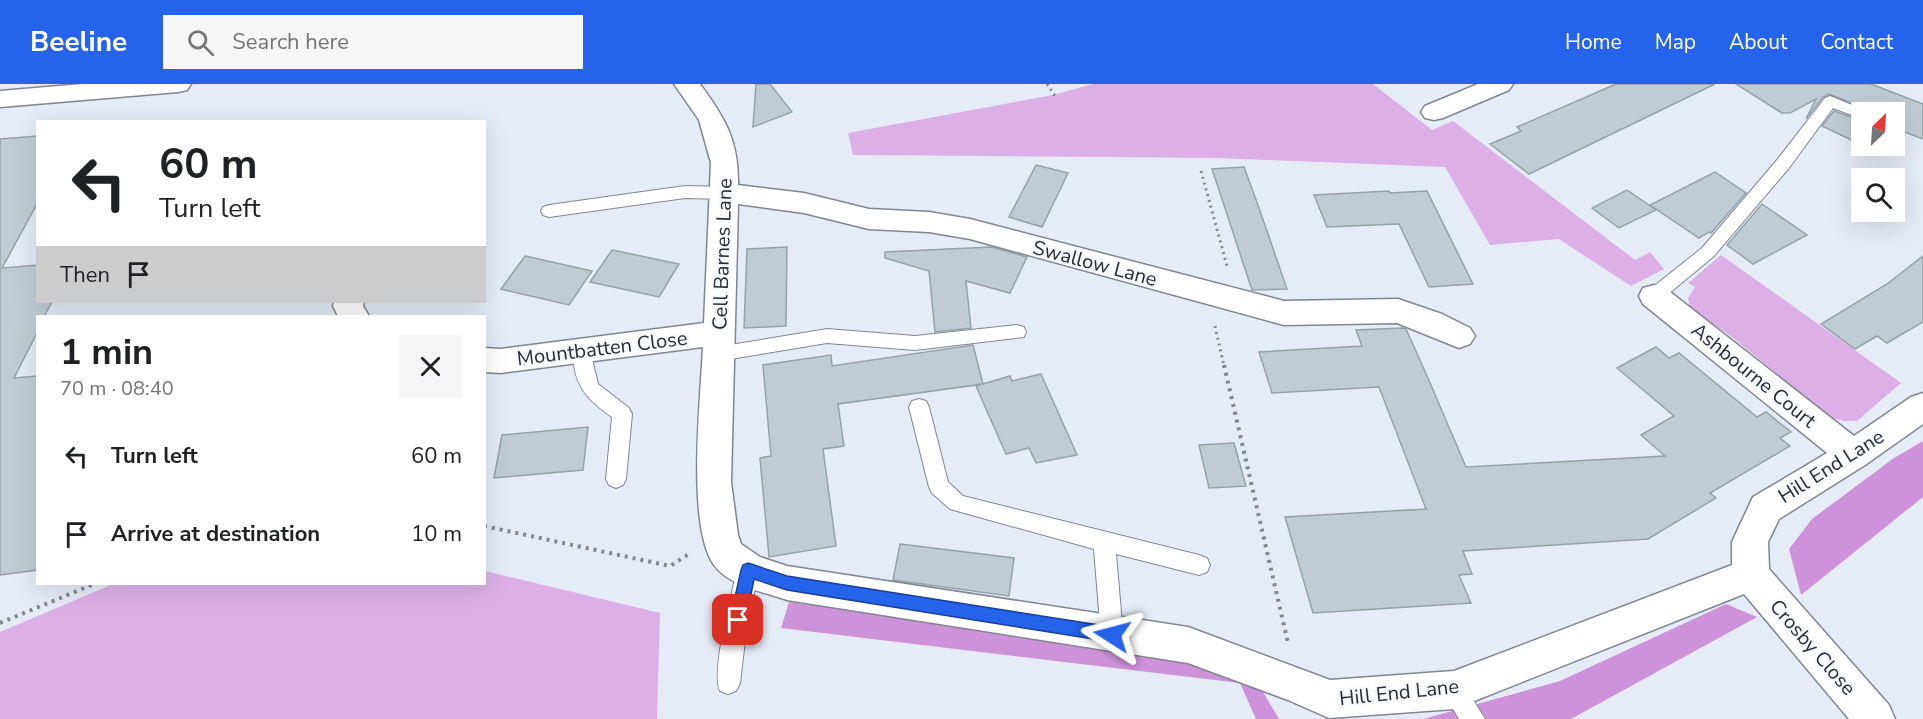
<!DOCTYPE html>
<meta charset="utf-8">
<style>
:root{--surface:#fff;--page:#f6f6f6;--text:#202124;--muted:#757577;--accent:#2563eb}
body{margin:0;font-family:"Nunito Sans",sans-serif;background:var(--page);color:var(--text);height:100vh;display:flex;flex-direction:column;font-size:22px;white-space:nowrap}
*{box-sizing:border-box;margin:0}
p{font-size:20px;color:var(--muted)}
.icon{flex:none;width:33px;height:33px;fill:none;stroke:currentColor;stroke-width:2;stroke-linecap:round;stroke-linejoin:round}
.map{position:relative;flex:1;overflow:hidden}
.side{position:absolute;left:36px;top:231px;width:450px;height:270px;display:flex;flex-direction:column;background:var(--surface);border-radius:0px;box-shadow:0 6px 24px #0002}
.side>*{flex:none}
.guide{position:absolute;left:36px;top:36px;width:450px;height:183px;border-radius:0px;box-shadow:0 6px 24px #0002;background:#fff;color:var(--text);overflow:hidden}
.needle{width:39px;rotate:25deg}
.tools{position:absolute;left:1851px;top:18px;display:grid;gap:12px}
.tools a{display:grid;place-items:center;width:54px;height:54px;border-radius:0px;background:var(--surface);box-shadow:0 6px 24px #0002;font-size:30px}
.pin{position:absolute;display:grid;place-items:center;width:51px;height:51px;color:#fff;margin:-26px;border-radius:12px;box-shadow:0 3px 9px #0006}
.me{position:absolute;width:66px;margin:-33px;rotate:279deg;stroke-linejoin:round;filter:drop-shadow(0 0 4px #0008)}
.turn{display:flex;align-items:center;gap:21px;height:126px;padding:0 24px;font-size:27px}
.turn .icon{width:78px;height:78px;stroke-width:2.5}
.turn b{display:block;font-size:42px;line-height:51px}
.then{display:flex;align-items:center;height:57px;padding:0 24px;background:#0003;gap:12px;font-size:22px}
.round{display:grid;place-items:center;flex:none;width:63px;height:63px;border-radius:0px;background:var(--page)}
.headline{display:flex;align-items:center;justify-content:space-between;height:102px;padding:0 24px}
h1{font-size:36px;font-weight:700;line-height:45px}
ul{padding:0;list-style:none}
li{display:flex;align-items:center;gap:18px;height:78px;padding:0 24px}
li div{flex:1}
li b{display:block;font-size:22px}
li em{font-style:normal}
header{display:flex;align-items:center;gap:36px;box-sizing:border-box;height:84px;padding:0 30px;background:var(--accent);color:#fff}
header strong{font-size:28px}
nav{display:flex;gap:33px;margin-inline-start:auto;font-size:21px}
.search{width:420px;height:54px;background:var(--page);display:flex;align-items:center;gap:15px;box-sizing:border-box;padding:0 21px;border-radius:0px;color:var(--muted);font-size:22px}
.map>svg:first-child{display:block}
.green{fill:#dcb0e6}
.forest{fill:#ce92db}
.building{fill:#c0ccd3;stroke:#95a2a8;stroke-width:1.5}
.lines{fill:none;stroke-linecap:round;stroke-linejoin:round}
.lane-casing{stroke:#808690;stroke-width:2}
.street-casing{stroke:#808690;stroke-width:3}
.secondary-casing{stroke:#808690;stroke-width:3}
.path-far1{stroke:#83878f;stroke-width:3;stroke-dasharray:2 4;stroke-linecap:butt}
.path{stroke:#83878f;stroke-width:4;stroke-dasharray:3 5;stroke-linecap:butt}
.lane{fill:#fff;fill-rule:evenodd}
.street{fill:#fff;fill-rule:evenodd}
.secondary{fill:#fff;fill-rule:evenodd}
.route{fill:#2563eb;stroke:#184099;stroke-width:1.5}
.labels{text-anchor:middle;stroke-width:5;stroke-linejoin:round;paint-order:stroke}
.street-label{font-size:20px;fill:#282b2f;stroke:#f6f9fe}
</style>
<header>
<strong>Beeline</strong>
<div class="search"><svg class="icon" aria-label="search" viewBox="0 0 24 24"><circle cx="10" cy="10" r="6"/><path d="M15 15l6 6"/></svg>Search here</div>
<nav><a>Home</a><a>Map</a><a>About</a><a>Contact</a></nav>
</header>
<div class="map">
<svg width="1923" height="635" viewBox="0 0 1923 635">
<rect width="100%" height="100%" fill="#e5ecf7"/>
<g class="green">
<path d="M1093 0H1373L1432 46 1453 37 1635 176 1650 168 1664 185 1631 202 1559 155 1490 161 1445 83 1216 74 853 71 848 49 1053 11Z"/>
<path d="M1721 171 1901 299 1857 337H1844L1829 333 1732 253 1690 224 1688 214 1695 203 1688 199Z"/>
<path d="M485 487 660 529 657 635H0V548L113 500H484Z"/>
</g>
<g class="forest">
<path d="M1923 357V413L1801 511 1789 465 1812 435 1894 374Z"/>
<path d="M789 518 1210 575 1256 596 1279 635H1256L1240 599 781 544Z"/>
<path d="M1726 520 1757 533 1571 635H1423L1560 597Z"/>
</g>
<g class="building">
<path d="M756 0H770L792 28 753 43Z"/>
<path d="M1616 0H1715L1529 90 1490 60 1521 47 1517 43Z"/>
<path d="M1736 0H1871L1923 20V55L1894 44V28H1871L1870 26 1829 10 1823 13 1806 35 1816 15 1790 29H1782Z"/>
<path d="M1834 27 1862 37V61L1822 42Z"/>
<path d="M38 52V118L2 184 38 181V218H52L44 232H38V247L14 294 38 292V486L0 491V55Z"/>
<path d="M1036 81 1068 89 1042 143 1009 133Z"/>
<path d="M1244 83 1259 124 1287 205 1252 206 1212 85Z"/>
<path d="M1715 88 1746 109 1711 149 1709 148 1699 154 1650 121Z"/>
<path d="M1627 106 1656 126 1619 144 1592 124Z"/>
<path d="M1389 107 1390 109 1427 107 1473 200 1429 203 1399 140 1327 143 1314 111Z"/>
<path d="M1762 120 1807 151 1753 180 1727 161Z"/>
<path d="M787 163 786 242 744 244 747 165Z"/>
<path d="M991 163 1027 173 1010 209 966 197 971 244 935 248 929 187 885 174V168Z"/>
<path d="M612 166 679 180 659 213 590 198Z"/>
<path d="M525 172 592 187 569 221 501 205Z"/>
<path d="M1923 172V238L1887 259 1877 252 1855 265 1821 240 1887 200Z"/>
<path d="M1403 244 1406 245 1424 285 1466 383 1665 372 1641 351 1674 332 1617 284 1656 263 1669 274 1679 269 1757 333 1766 328 1791 348 1780 354 1790 362 1710 409 1716 414 1648 455 1463 467 1472 490 1459 491 1471 519 1313 529 1285 433 1426 425 1379 303 1272 309 1259 268 1362 262 1356 246Z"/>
<path d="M973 261 983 300 838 320 844 362 823 365 836 462 769 473 760 374 771 372 763 281 831 271 832 282Z"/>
<path d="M1041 290 1077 371 1036 379 1029 364 1006 370 976 302 1010 292 1012 297Z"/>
<path d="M588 343 583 386 494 394 502 351Z"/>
<path d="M1234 359 1246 402 1209 404 1199 361Z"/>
<path d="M900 460 1014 474 1009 512 893 496Z"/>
</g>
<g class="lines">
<g class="lane-casing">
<g id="lane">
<path d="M1830 12 1869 28H1862V35L1833 24 1789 84 1714 172 1660 217 1654 219 1648 217 1645 212 1648 207 1702 164 1777 76 1825 14Z"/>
<path d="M685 102 726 103 732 105 734 109 732 113 726 115 685 114 549 133 543 131 541 127 543 123 549 121Z"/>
<path d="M1017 241 1024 243 1026 248 1024 253 915 266 827 259 718 277 711 275 709 270 711 265 718 263 827 245 915 252Z"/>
<path d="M582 260 589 262 598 300 629 324 632 330 626 395 623 401 616 404 609 401 606 395 612 333C592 319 577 306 574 281 573 274 572 268 575 262Z"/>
<path d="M919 315 926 317 929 323 948 398 963 412 1199 471 1207 474 1210 481 1207 488 1199 491 1116 470 1123 551 1120 558 1112 562 1104 558 1101 551 1094 465 950 425 932 409 929 403 909 323 912 317Z"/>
<path d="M748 476 756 479 759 486 746 548 740 599 736 607 728 610 720 607C711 586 732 511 737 486L740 479Z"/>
<path d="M1454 595 1462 598 1485 635H1459L1442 606 1446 598Z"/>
</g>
</g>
<g class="street-casing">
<g id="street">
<path d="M674 0H700C725 34 739 57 738 101L804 109 869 125 929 128 970 135 1284 217 1398 215 1442 230 1470 244 1475 252 1470 260 1459 264 1397 239 1284 241 970 155 929 148 869 145 804 129 738 120 731 398 738 451 741 460 760 473 787 482 1188 543 1330 596 1454 587 1732 481V458L1753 413 1827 369 1643 220 1639 212 1643 204 1654 201 1665 204 1854 352 1911 313 1923 309V340L1865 381 1779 435 1768 458 1769 485 1889 621 1895 635H1849L1744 510 1454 625 1329 634 1288 616 1188 579 787 516C764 508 729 502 714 481 686 442 701 312 703 263L501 289 484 288V264L501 265 704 239 711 79 699 36Z"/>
<path d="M1478 0H1513L1509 6 1443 34 1434 36 1425 34 1421 28 1425 22Z"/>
<path d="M334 218H364L363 222 369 232H338L333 222Z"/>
</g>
</g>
<g class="secondary-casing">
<path id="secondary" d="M82 0H191L187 6 178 8 0 23V7Z"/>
</g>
<g class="path-far1">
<path d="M1047 0 1055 12"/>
<path d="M1201 87 1227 182"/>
<path d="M1215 242 1224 282"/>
</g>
<g class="path">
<path d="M1224 281 1288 559"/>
<path d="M484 442 670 482 689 470"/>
<path d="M0 539 94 500"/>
</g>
<use href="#lane" class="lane"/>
<use href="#street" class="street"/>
<use href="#secondary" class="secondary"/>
</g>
<path class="route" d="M748 479 787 492 1112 543 1118 545 1120 551 1118 556 1112 558 787 506 754 495 746 536 744 541 738 543 732 541 730 536 741 486 743 481Z"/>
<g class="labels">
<g class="street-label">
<text transform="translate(722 170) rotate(-88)" y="7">Cell Barnes Lane</text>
<text transform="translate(1095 179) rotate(15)" y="7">Swallow Lane</text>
<text transform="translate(602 264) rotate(-7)" y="7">Mountbatten Close</text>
<text transform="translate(1754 291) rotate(39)" y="7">Ashbourne Court</text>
<text transform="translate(1831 382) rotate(-32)" y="7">Hill End Lane</text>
<text transform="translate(1813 563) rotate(49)" y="7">Crosby Close</text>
<text transform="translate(1399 608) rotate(-6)" y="7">Hill End Lane</text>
</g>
</g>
</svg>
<div class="tools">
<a><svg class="needle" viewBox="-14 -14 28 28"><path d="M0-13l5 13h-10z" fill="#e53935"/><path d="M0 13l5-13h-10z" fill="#757577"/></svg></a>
<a><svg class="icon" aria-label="search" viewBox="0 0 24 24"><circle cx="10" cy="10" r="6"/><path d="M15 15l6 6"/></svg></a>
</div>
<div class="pin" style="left:738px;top:536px;background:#d93025"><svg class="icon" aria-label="arrive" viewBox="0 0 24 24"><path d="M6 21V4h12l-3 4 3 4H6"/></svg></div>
<svg class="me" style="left:1112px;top:551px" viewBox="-20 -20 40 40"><path d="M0-17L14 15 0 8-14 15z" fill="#2563eb" stroke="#fff" stroke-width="4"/></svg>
<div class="guide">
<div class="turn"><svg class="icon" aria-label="left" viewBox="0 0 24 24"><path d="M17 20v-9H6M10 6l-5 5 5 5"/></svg><div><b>60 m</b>Turn left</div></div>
<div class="then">Then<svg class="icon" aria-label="arrive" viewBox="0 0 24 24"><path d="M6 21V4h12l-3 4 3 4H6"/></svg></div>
</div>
<section class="side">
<div class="headline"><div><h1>1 min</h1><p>70 m · 08:40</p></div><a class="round"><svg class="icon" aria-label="close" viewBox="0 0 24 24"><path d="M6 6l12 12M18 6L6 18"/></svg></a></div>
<ul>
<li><svg class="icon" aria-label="left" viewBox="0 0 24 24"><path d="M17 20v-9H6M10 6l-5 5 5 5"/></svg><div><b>Turn left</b></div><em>60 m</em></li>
<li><svg class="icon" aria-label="arrive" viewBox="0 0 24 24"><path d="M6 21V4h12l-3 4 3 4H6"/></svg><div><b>Arrive at destination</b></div><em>10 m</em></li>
</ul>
</section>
</div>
